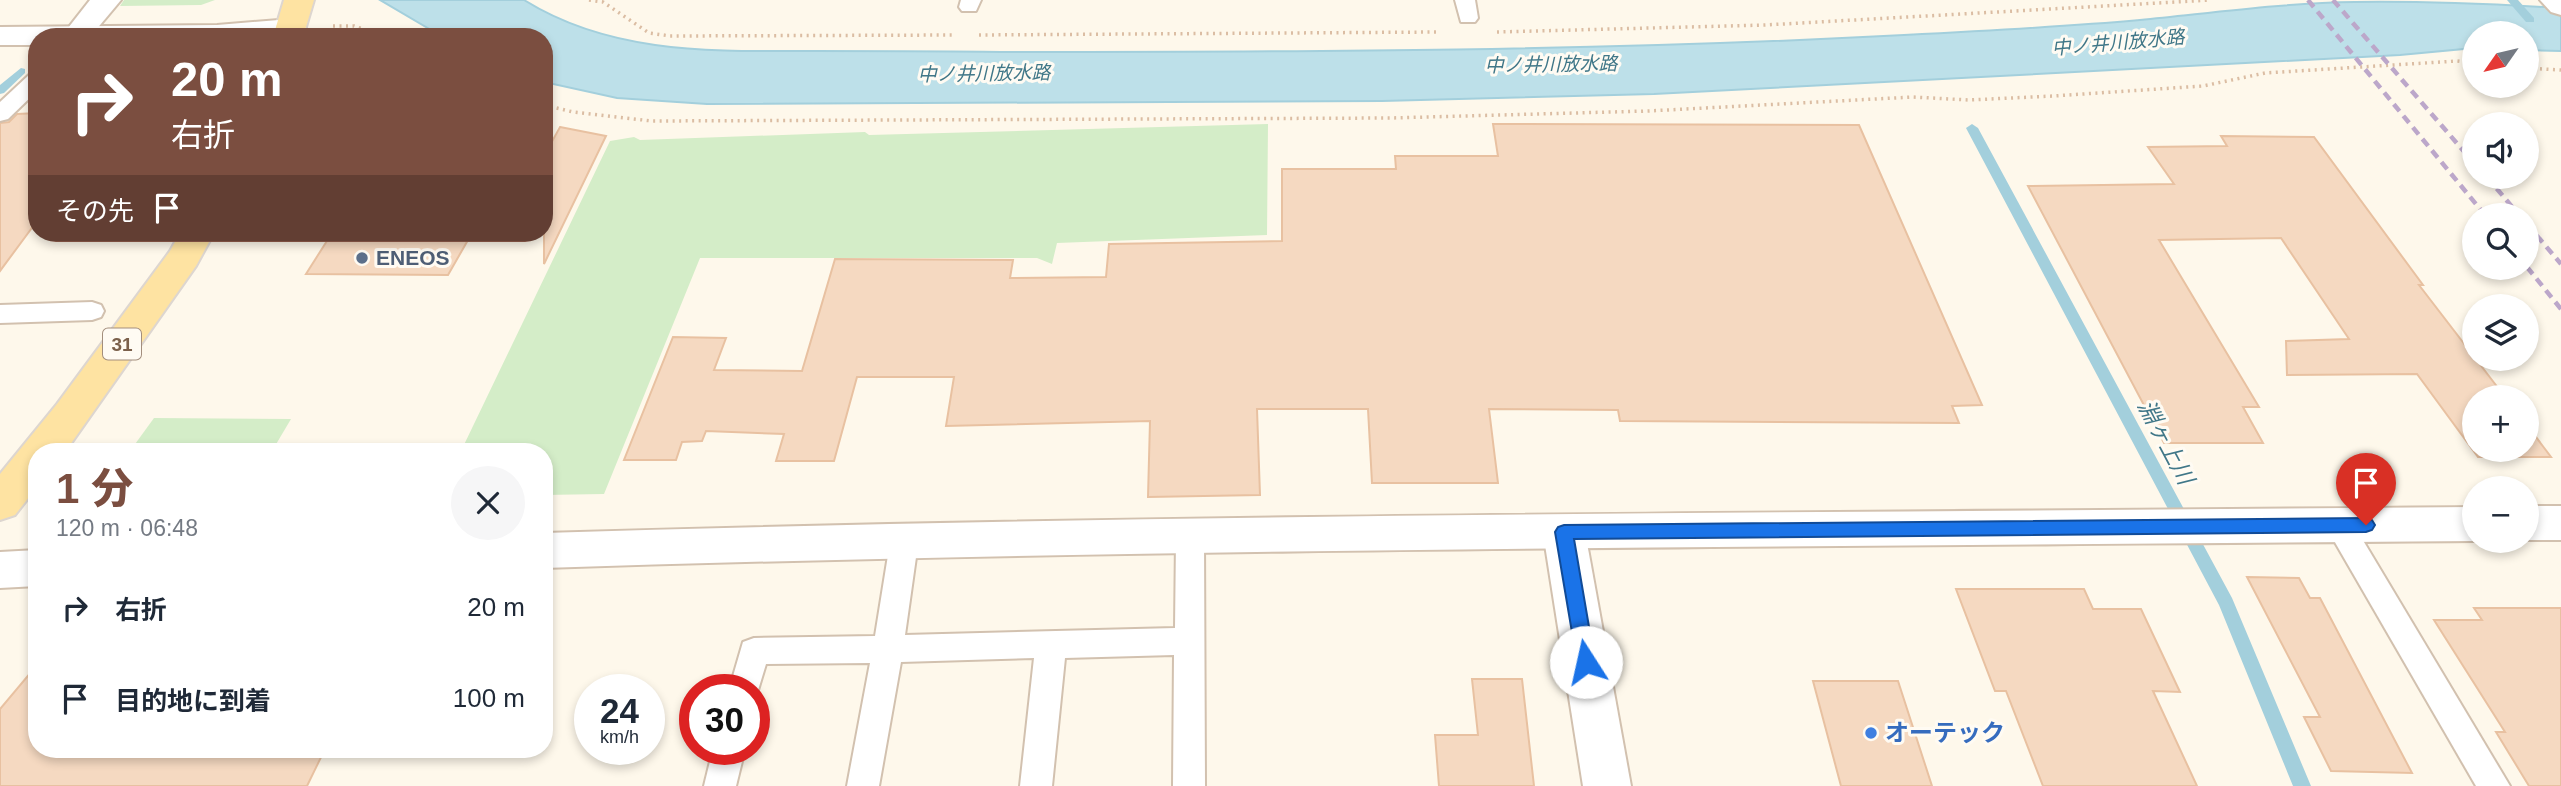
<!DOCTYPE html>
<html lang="ja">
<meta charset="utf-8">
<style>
:root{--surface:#fff;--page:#f6f6f7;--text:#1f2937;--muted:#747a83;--accent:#7b4e40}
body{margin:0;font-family:Helvetica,"Noto Sans JP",sans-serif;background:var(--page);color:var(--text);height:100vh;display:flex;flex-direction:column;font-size:26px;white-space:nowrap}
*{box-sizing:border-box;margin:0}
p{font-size:23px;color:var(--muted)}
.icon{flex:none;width:38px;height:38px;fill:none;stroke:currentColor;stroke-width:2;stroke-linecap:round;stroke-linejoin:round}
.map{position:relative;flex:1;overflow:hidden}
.panel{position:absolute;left:28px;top:443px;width:525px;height:315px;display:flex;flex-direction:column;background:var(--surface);border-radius:28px;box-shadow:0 4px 10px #0003}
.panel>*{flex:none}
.top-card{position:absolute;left:28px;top:28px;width:525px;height:214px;border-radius:28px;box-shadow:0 4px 10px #0003;background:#7b4e40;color:#fff;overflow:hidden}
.needle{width:46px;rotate:236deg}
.buttons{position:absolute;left:2462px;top:21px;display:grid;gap:14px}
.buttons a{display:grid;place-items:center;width:77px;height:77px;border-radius:50%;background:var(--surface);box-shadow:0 4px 10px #0003;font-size:35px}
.speed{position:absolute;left:574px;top:674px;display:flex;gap:14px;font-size:35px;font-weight:700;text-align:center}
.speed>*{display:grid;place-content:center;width:91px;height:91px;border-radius:50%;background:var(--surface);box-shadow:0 4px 10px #0003;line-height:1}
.speed small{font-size:18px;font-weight:400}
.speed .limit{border:10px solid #d22;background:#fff;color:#111}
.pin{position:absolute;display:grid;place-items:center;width:60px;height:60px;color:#fff;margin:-72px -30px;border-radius:50% 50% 50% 0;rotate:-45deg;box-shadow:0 0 7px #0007}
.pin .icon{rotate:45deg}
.me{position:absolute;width:77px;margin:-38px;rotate:350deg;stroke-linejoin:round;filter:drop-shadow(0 0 5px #0008)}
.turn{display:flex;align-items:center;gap:24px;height:147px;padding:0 28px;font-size:32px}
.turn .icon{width:91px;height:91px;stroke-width:2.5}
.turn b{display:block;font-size:49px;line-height:60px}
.then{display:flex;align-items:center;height:66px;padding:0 28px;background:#0003;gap:14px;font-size:26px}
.round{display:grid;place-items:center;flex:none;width:74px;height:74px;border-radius:37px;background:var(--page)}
.summary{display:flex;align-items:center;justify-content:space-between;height:119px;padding:0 28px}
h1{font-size:42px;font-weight:800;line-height:52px;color:var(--accent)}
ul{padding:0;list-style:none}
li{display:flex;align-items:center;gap:21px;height:91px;padding:0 28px}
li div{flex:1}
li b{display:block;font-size:26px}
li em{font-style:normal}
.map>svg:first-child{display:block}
.green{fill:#d4edc8}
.water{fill:#bde0e9;stroke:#a3cfdc;stroke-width:2}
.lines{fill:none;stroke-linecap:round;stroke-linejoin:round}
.stream{fill:#a3cfdc;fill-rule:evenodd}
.building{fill:#f5d9c1;stroke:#e8c1a1;stroke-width:2}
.service-casing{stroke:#d2c1af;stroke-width:4}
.minor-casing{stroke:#d2c1af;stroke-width:4}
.tertiary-casing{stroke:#d2c1af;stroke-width:4}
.primary-casing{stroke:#ddd6d0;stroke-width:4}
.path{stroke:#dbbda3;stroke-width:3.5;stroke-dasharray:2 4.5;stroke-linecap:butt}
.service{fill:#fff;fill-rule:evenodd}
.minor{fill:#fff;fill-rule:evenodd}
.tertiary{fill:#fff;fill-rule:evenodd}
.primary{fill:#fee3a2;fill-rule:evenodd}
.rail{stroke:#bca7ca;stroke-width:4.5;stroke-dasharray:9 6;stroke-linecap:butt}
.route{fill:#1a73e8;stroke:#114b97;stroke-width:2}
.service-dot{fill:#5c6f8a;stroke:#fffbf3;stroke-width:2.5}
.shop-dot{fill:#3f7fe0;stroke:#fffbf3;stroke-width:2.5}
.labels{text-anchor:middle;stroke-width:6;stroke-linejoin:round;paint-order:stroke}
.far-water-label{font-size:19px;font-style:italic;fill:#407788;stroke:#fffbf3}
.shield{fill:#fffbf3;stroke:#a38e7d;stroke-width:2}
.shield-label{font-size:19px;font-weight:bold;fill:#7b604b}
.service-label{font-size:21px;font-weight:bold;fill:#4e5e75;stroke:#fffbf3;text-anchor:start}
.water-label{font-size:23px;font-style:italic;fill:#407788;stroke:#fffbf3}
.near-shop-label{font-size:24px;font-weight:bold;fill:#366cbe;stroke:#fffbf3;text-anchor:start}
</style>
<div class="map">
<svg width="2561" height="786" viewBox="0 0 2561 786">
<rect width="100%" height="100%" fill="#fef8eb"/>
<g class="green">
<path d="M124 0H215L201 5 120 6Z"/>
<path d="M1268 124 1267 235 1057 243 1052 264 1037 258H700L604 494 544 495V452L461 451 610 141 634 137 640 140 865 132 869 135Z"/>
<path d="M154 418 291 419 272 451H130Z"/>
</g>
<path class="water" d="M380 0H524C612 55 714 51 813 51 879 51 944 51 1009 52 1307 52 1606 51 1904 35 1983 31 2062 27 2140 20 2212 13 2283 3 2355 2 2424 1 2493 4 2561 8V51L2527 50V33H2474V48L2400 55 1654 94 1382 101 707 104 617 98 544 82V37H443Z"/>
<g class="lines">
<g class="stream">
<path d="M2507 0H2518L2534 18V22H2526Z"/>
<path d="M21 68 25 69V73L4 93 0 94V85Z"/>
<path d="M1972 124 1978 128 2232 598 2311 786H2293L2219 605 1966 128Z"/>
</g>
</g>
<g class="building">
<path d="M37 113V221L0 271V123L9 122 17 114Z"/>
<path d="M1493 124 1859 125 1982 405 1952 406 1959 423 1620 421 1618 410 1489 409 1498 483H1372L1368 409H1257L1260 495 1148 497 1150 421 946 426 954 377H857L834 461H776L784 434 706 431 702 441 682 442 676 460H624L673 337 726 338 714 370 802 371 835 259 1013 260 1010 278 1106 277 1109 244 1282 241V169H1396L1395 156H1498Z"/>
<path d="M560 127 606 136 544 264V156Z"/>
<path d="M2221 136 2314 137 2423 285H2419L2505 397H2474V450H2527V425L2551 457H2478L2417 374 2287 375 2286 341 2349 339 2281 238 2159 240 2259 407H2243L2263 443H2164L2028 186 2174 184 2148 147 2227 146Z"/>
<path d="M332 233H472L448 275 306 274Z"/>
<path d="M2247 577 2299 578 2310 598H2320L2412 773 2331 771 2304 717H2320Z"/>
<path d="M1956 589H2084L2093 609H2141L2180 692 2153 691 2197 786H2043L2006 691H1995Z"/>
<path d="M2474 608H2561V786H2529L2496 732H2505L2434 620H2482Z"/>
<path d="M37 665V749H325L307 786H0V709Z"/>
<path d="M1472 679H1522L1534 786H1439L1435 735H1478Z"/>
<path d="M1813 681H1898L1932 786H1841Z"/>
</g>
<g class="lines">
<g class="service-casing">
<g id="service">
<path d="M961 0H981L976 11H962L959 7Z"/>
<path d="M1455 0H1475L1478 18 1475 22H1461Z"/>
<path d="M37 73V91L8 119 0 121V102L30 74Z"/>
<path d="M92 302 101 305 104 311 101 317 92 320 0 323V305Z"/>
<path d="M2339 513 2349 517 2510 786H2476L2325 525 2329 517Z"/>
<path d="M1190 527 1200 531 1204 539 1205 786H1173L1174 655 1065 658 1052 786H1020L1034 658 901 662 879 786H847L870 663 766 664 755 700 754 690H729L743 642 754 638 875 636 890 543 894 535 904 531 914 535 918 543 905 635 1175 628 1176 539 1180 531Z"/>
<path d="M713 749H745L736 786H704Z"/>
</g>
</g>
<g class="minor-casing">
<g id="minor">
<path d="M90 0H121L90 37H61Z"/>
<path d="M2540 0H2561V15L2551 12Z"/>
<path d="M1564 515 1579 520 1585 532 1631 786H1583L1543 532 1549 520Z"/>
</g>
</g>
<g class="tertiary-casing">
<g id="tertiary">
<path d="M291 19 302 22 306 28 302 34 292 37H37V45H0V27L217 25Z"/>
<rect x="2527" y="506" width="34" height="34"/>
<path d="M2474 507V541C1831 547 1187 547 544 568V533C1187 513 1831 513 2474 507Z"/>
<path d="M37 550V586L0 588V552Z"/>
</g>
</g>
<g class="primary-casing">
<g id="primary">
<path d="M284 0H314L303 37H273Z"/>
<path d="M180 233H214L196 266 65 452H37V487L15 515 0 520V474L57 404 170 251Z"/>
</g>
</g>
<g class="path">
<path d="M589 0 603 2 649 33 670 36 956 35"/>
<path d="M333 26H354L386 37"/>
<path d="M1497 32 1765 25 2211 0"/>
<path d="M979 35 1439 32"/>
<path d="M2527 68 2561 70"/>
<path d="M544 105 573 112 652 121 1390 118 1648 111 1913 97 1969 100 2053 96 2203 86 2265 73 2457 61 2474 63"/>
</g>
<use href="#service" class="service"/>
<use href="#minor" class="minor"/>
<use href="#tertiary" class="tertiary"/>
<use href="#primary" class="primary"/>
<g class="rail">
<path d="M2308 0 2485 215"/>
<path d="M2333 0 2474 163"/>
<path d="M2487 177 2519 215"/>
<path d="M2527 224 2561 264"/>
<path d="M2527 267 2561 309"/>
</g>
</g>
<path class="route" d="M2366 518 2372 520 2375 525 2372 530 2366 532 1574 539 1595 662 1593 667 1586 670 1579 667 1577 662 1555 532 1558 527 1564 525Z"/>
<circle class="service-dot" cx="362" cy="258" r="7"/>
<circle class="shop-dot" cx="1871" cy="733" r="7"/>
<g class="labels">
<g class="far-water-label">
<text transform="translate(2118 42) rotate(-5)" y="7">中ノ井川放水路</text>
<text transform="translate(1551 64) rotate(-1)" y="7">中ノ井川放水路</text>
<text transform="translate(984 73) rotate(-1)" y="7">中ノ井川放水路</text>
</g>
<rect class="shield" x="103" y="328.5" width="38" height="31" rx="5"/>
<g class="shield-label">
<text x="122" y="351">31</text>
</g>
<g class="service-label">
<text x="376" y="265">ENEOS</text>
</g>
<g class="water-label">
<text transform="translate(2166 442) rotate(62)" y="8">淵ヶ上川</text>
</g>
<g class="near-shop-label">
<text x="1885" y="741">オーテック</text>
</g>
</g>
</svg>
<div class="buttons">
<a><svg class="needle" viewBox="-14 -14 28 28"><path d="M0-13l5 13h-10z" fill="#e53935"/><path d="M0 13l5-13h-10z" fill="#747a83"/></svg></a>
<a><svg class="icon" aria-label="sound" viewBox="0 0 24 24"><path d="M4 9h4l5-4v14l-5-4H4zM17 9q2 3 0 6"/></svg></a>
<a><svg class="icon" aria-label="search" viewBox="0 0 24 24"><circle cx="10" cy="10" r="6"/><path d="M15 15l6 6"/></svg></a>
<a><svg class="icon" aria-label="layers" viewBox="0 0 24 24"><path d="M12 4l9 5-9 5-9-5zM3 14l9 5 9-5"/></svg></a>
<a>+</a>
<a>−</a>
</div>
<div class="speed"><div>24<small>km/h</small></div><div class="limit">30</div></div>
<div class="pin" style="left:2366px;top:525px;background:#d93025"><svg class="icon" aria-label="arrive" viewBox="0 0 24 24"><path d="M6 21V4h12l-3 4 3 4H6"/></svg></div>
<svg class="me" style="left:1586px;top:662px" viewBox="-20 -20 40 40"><circle r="19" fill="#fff"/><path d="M0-13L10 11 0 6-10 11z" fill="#1a73e8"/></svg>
<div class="top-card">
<div class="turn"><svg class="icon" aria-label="right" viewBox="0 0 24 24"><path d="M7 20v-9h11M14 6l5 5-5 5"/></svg><div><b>20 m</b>右折</div></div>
<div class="then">その先<svg class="icon" aria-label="arrive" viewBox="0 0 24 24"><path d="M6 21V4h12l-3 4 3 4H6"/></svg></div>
</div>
<section class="panel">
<div class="summary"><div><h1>1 分</h1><p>120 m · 06:48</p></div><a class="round"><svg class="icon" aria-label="close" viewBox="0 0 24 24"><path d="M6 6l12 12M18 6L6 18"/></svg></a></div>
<ul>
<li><svg class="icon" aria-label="right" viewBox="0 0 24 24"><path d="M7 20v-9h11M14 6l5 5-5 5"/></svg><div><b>右折</b></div><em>20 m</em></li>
<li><svg class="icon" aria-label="arrive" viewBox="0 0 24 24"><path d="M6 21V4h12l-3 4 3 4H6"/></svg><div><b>目的地に到着</b></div><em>100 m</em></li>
</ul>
</section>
</div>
